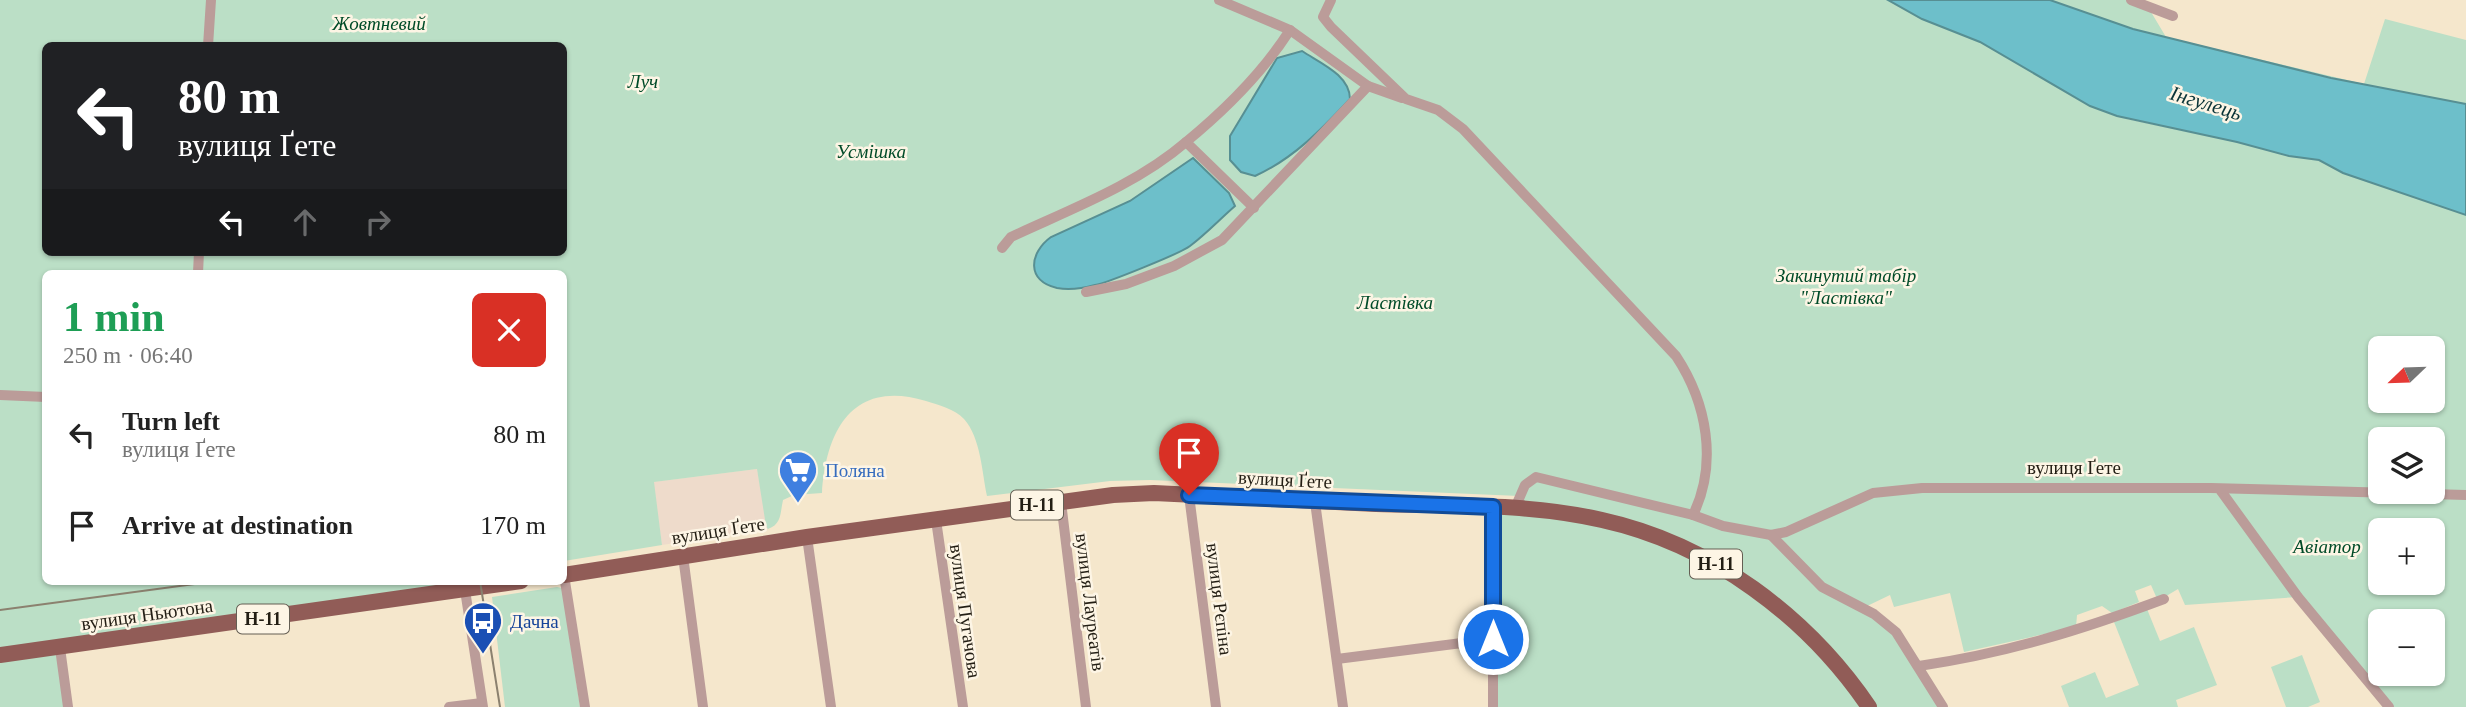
<!DOCTYPE html>
<meta charset="utf-8">
<style>
:root{--surface:#fff;--page:#f2f2f2;--text:#222;--muted:#767676}
body{margin:0;font-family:Georgia,serif;background:var(--page);color:var(--text);height:100vh;display:flex;flex-direction:column;font-size:26px;white-space:nowrap}
*{box-sizing:border-box;margin:0}
p{font-size:23px;color:var(--muted)}
.icon{flex:none;width:38px;height:38px;fill:none;stroke:currentColor;stroke-width:2;stroke-linecap:round;stroke-linejoin:round}
.map{position:relative;flex:1;overflow:hidden}
.details{position:absolute;left:42px;top:270px;width:525px;height:315px;display:flex;flex-direction:column;background:var(--surface);border-radius:10px;box-shadow:0 2px 5px #0004}
.details>*{flex:none}
.banner{position:absolute;left:42px;top:42px;width:525px;height:214px;border-radius:10px;box-shadow:0 2px 5px #0004;background:#202124;color:#fff;overflow:hidden}
.needle{width:46px;rotate:247deg}
.controls{position:absolute;left:2368px;top:336px;display:grid;gap:14px}
.controls a{display:grid;place-items:center;width:77px;height:77px;border-radius:10px;background:var(--surface);box-shadow:0 2px 5px #0004;font-size:35px}
.pin{position:absolute;display:grid;place-items:center;width:60px;height:60px;color:#fff;margin:-72px -30px;border-radius:50% 50% 50% 0;rotate:-45deg;box-shadow:0 0 7px #0007}
.pin .icon{rotate:45deg}
.me{position:absolute;width:77px;margin:-38px;rotate:0deg;stroke-linejoin:round;filter:drop-shadow(0 0 5px #0008)}
.turn{display:flex;align-items:center;gap:24px;height:147px;padding:0 21px;font-size:32px}
.turn .icon{width:91px;height:91px;stroke-width:2.5}
.turn b{display:block;font-size:49px;line-height:60px}
.lanes{display:flex;align-items:center;height:66px;padding:0 21px;background:#0003;justify-content:center;gap:35px;direction:ltr}
.lanes .off{opacity:.35}
.round{display:grid;place-items:center;flex:none;width:74px;height:74px;border-radius:10px;background:var(--page)}
.headline{display:flex;align-items:center;justify-content:space-between;height:119px;padding:0 21px}
h1{font-size:42px;font-weight:700;line-height:52px;color:#1e9e55}
ul{padding:0;list-style:none}
li{display:flex;align-items:center;gap:21px;height:91px;padding:0 21px}
li div{flex:1}
li b{display:block;font-size:26px}
li em{font-style:normal}
.map>svg:first-child{display:block}
.industrial{fill:#eedbcb}
.green{fill:#bbdfc6;fill-rule:evenodd}
.water{fill:#6dbfca;stroke:#578f93;stroke-width:2}
.lines{fill:none;stroke-linecap:round;stroke-linejoin:round}
.minor{stroke:#bb9c99;stroke-width:10}
.primary{stroke:#915c57;stroke-width:16}
.tram{stroke:#8b816f;stroke-width:2}
.route-casing{stroke:#114b97;stroke-width:18}
.route{stroke:#1a73e8;stroke-width:12}
.labels{text-anchor:middle;stroke-width:5;stroke-linejoin:round;paint-order:stroke}
.shield{fill:#fdf5e5;stroke:#645e53;stroke-width:2}
.shield-label{font-size:18px;font-weight:bold;fill:#231e14}
.park-label{font-size:19px;font-style:italic;fill:#004b28;stroke:#fdf5e5}
.street-label{font-size:19px;fill:#231e14;stroke:#fdf5e5}
.shop-label{font-size:19px;fill:#366cbe;stroke:#fdf5e5;text-anchor:start}
.transit-label{font-size:19px;fill:#164399;stroke:#fdf5e5;text-anchor:start}
.water-label{font-size:21px;font-style:italic;fill:#0a3438;stroke:#fdf5e5}
</style>
<div class="map">
<svg width="2466" height="707" viewBox="0 0 2466 707">
<rect width="100%" height="100%" fill="#f5e7cc"/>
<path class="industrial" d="M757 469 768 529 662 545 653 482Z"/>
<g class="green">
<path d="M0 0H1888L1974 33 2127 119 2237 142 2289 156 2319 160 2343 173 2466 215V707H2389L2298 597 2185 605 2178 589 2158 601 2151 585 2135 591 2139 602 2112 613 2102 606 2077 615 2076 627 1964 652 1950 593 1894 607 1890 595 1865 607 1886 623 1943 707H1493V507L1515 508 1519 496 1150 480 1110 481 987 496C982 473 981 438 964 419 955 409 938 405 926 401 853 379 826 430 822 493L794 495 783 500C780 513 782 524 768 529L766 526 757 469 654 482 662 545 564 561V273H46V581H469L0 648ZM46 46H564V252H46ZM2380 348H2432V401H2380ZM2380 439H2432V492H2380ZM2380 530H2432V583H2380ZM2380 621H2432V674H2380Z"/>
<path d="M2020 0H2131L2148 7 2166 37 2364 84 2385 19 2466 40V144Z"/>
<path d="M557 587 562 588 580 707H505L492 597Z"/>
<path d="M2147 609 2160 641 2194 627 2217 685 2176 700 2178 707H2069L2061 686 2095 672 2106 698 2139 685 2114 622Z"/>
<path d="M60 653 68 707H0V662Z"/>
<path d="M2302 655 2320 702 2308 707H2286L2271 667Z"/>
</g>
<g class="water">
<path d="M1888 0H2050L2133 29 2331 78 2466 104V215L2343 173 2319 160 2289 156 2237 142 2117 116 2090 106 1980 42 1922 19Z"/>
<path d="M1302 51C1320 63 1350 75 1350 99 1322 129 1293 159 1255 176L1241 172 1230 160V136L1277 58Z"/>
<path d="M1193 158 1229 193 1235 206C1220 219 1206 234 1190 246 1181 253 1107 283 1095 285 1084 288 1069 290 1057 288 1026 281 1029 253 1051 237L1130 201Z"/>
</g>
<g class="lines">
<g class="minor">
<path d="M1219 0 1290 30 1368 86 1402 98"/>
<path d="M1331 0 1323 17 1331 27 1406 99 1438 110 1463 129 1676 356C1707 403 1718 463 1693 515"/>
<path d="M2131 0 2173 16"/>
<path d="M208 46 211 0"/>
<path d="M1254 208 1186 142C1225 110 1263 72 1290 30"/>
<path d="M1002 248 1011 237C1071 209 1136 185 1186 142"/>
<path d="M198 273 199 252"/>
<path d="M1086 292 1126 284 1174 266 1222 240 1368 86"/>
<path d="M0 395 46 397"/>
<path d="M2221 491 2298 597 2389 707"/>
<path d="M1189 495 1216 707"/>
<path d="M1061 502 1086 707"/>
<path d="M1315 502 1343 707"/>
<path d="M1515 508 1525 485 1536 477 1693 515 1723 526 1771 535 1786 532 1873 493 1922 488H2211L2466 495"/>
<path d="M936 520 963 707"/>
<path d="M1771 535 1822 587 1874 614 1896 632 1943 707"/>
<path d="M807 537 831 707"/>
<path d="M683 556 703 707"/>
<path d="M564 575 585 707"/>
<path d="M465 590 483 707"/>
<path d="M60 648 68 707"/>
<path d="M1337 659 1493 639"/>
<path d="M1919 666C2007 653 2081 630 2164 599"/>
<path d="M449 707 482 703"/>
<path d="M1493 707V507"/>
</g>
<g class="primary">
<path d="M564 575 807 537 1113 495 1154 493C1228 497 1302 501 1376 504 1451 506 1529 503 1602 520 1711 544 1807 616 1869 707"/>
<path d="M0 655 521 581"/>
</g>
<g class="tram">
<path d="M480 581 500 707"/>
<path d="M0 610 217 581"/>
</g>
</g>
<g class="lines">
<g class="route-casing">
<path id="route" d="M1189 495 1493 507V639"/>
</g>
<use href="#route" class="route"/>
</g>
<defs>
<g id="supermarket-pin" transform="scale(2.0125)"><path d="M0 17L-7.5 6A9.5 9.5 0 1 1 7.5 6Z" fill="#3f7fe0" stroke="#fdf5e5"/><path d="M-6-5.5h2.5l.6 2H6L4.5 2H-2.5L-4.4-4H-6ZM-1.5 3.2a1.3 1.3 0 1 0 .1 0ZM3 3.2a1.3 1.3 0 1 0 .1 0Z" fill="#fff"/></g>
<g id="bus-pin" transform="scale(2.0125)"><path d="M0 17L-7.5 6A9.5 9.5 0 1 1 7.5 6Z" fill="#1a4fb4" stroke="#fdf5e5"/><path d="M-5-6H5V4H4V6H2V4H-2V6H-4V4H-5ZM-3.5-4V0h7V-4ZM-3.5 1.2v1.5H-2V1.2ZM2 1.2v1.5H3.5V1.2Z" fill="#fff"/></g>
</defs>
<g fill-rule="evenodd">
<use href="#supermarket-pin" x="798" y="470"/>
<use href="#bus-pin" x="483" y="621"/>
</g>
<g class="labels">
<g class="shield">
<rect x="1011" y="490.5" width="52" height="29" rx="5"/>
<rect x="1690" y="549.5" width="52" height="29" rx="5"/>
<rect x="237" y="604.5" width="52" height="29" rx="5"/>
</g>
<g class="shield-label">
<text x="1037" y="511">Н-11</text>
<text x="1716" y="570">Н-11</text>
<text x="263" y="625">Н-11</text>
</g>
<g class="park-label">
<text x="379" y="30">Жовтневий</text>
<text x="643" y="88">Луч</text>
<text x="871" y="158">Усмішка</text>
<text x="1846" y="282">Закинутий табір<tspan x="1846" dy="22">"Ластівка"</tspan></text>
<text x="1395" y="309">Ластівка</text>
<text x="2327" y="553">Авіатор</text>
</g>
<g class="street-label">
<text x="2074" y="474">вулиця Ґете</text>
<text transform="translate(1285 479) rotate(3)" y="7">вулиця Ґете</text>
<text transform="translate(718 530) rotate(-9)" y="7">вулиця Ґете</text>
<text transform="translate(1220 599) rotate(83)" y="7">вулиця Рєпіна</text>
<text transform="translate(1091 602) rotate(83)" y="7">вулиця Лауреатів</text>
<text transform="translate(966 611) rotate(82)" y="7">вулиця Пугачова</text>
<text transform="translate(147 614) rotate(-8)" y="7">вулиця Ньютона</text>
</g>
<g class="shop-label">
<text x="825" y="477">Поляна</text>
</g>
<g class="transit-label">
<text x="510" y="628">Дачна</text>
</g>
<g class="water-label">
<text transform="translate(2206 103) rotate(17)" y="7">Інгулець</text>
</g>
</g>
</svg>
<div class="controls">
<a><svg class="needle" viewBox="-14 -14 28 28"><path d="M0-13l5 13h-10z" fill="#e53935"/><path d="M0 13l5-13h-10z" fill="#767676"/></svg></a>
<a><svg class="icon" aria-label="layers" viewBox="0 0 24 24"><path d="M12 4l9 5-9 5-9-5zM3 14l9 5 9-5"/></svg></a>
<a>+</a>
<a>−</a>
</div>
<div class="pin" style="left:1189px;top:495px;background:#d93025"><svg class="icon" aria-label="arrive" viewBox="0 0 24 24"><path d="M6 21V4h12l-3 4 3 4H6"/></svg></div>
<svg class="me" style="left:1493px;top:639px" viewBox="-20 -20 40 40"><circle r="17" fill="#1a73e8" stroke="#fff" stroke-width="3"/><path d="M0-11L8 9 0 5-8 9z" fill="#fff"/></svg>
<div class="banner">
<div class="turn"><svg class="icon" aria-label="left" viewBox="0 0 24 24"><path d="M17 20v-9H6M10 6l-5 5 5 5"/></svg><div><b>80 m</b>вулиця Ґете</div></div>
<div class="lanes"><svg class="icon" aria-label="left" viewBox="0 0 24 24"><path d="M17 20v-9H6M10 6l-5 5 5 5"/></svg><svg class="icon off" aria-label="ahead" viewBox="0 0 24 24"><path d="M12 20V5M6 11l6-6 6 6"/></svg><svg class="icon off" aria-label="right" viewBox="0 0 24 24"><path d="M7 20v-9h11M14 6l5 5-5 5"/></svg></div>
</div>
<section class="details">
<div class="headline"><div><h1>1 min</h1><p>250 m · 06:40</p></div><a class="round" style="background:#d93025;color:#fff"><svg class="icon" aria-label="close" viewBox="0 0 24 24"><path d="M6 6l12 12M18 6L6 18"/></svg></a></div>
<ul>
<li><svg class="icon" aria-label="left" viewBox="0 0 24 24"><path d="M17 20v-9H6M10 6l-5 5 5 5"/></svg><div><b>Turn left</b><p>вулиця Ґете</p></div><em>80 m</em></li>
<li><svg class="icon" aria-label="arrive" viewBox="0 0 24 24"><path d="M6 21V4h12l-3 4 3 4H6"/></svg><div><b>Arrive at destination</b></div><em>170 m</em></li>
</ul>
</section>
</div>
